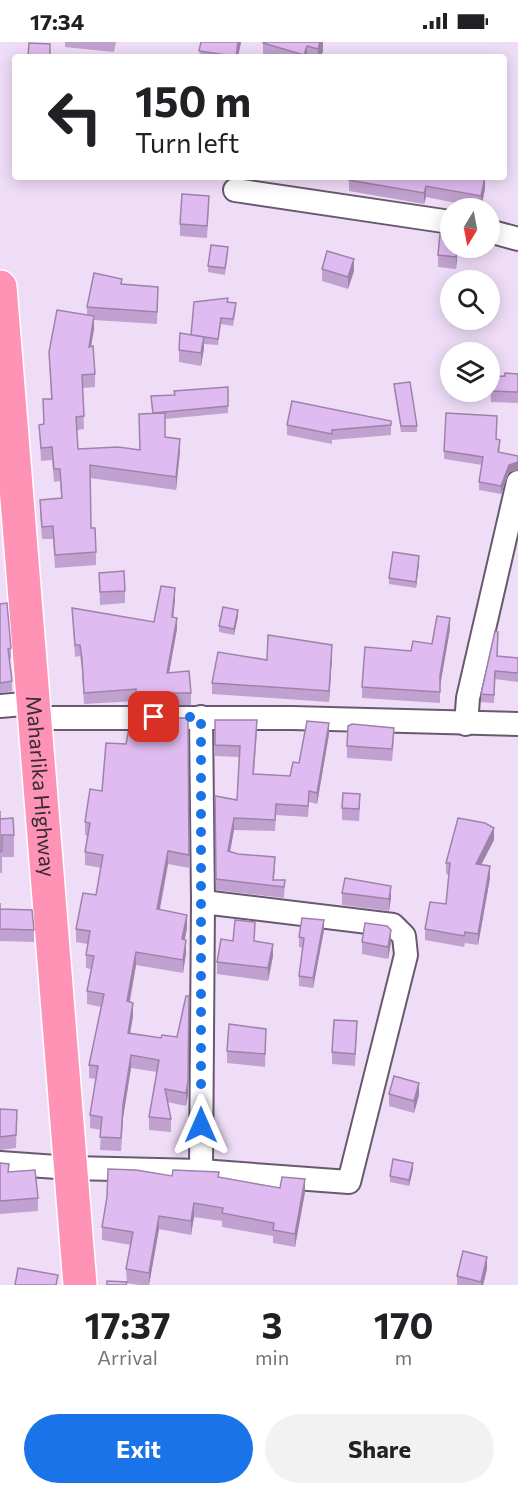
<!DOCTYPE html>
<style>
:root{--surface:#fff;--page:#f2f2f2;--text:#202124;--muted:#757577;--accent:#1a73e8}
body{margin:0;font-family:Commissioner,sans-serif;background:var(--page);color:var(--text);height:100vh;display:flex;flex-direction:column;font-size:22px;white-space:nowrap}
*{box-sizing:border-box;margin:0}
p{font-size:20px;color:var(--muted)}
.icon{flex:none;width:33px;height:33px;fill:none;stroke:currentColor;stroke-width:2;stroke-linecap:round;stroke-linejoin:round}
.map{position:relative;height:1243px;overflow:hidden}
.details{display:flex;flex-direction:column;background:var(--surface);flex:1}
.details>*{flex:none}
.guide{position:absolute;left:12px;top:12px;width:495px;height:126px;border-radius:6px;box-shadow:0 3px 15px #0003;background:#fff;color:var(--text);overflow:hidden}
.needle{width:39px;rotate:190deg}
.controls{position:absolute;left:440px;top:156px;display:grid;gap:12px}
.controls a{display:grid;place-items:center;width:60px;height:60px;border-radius:50%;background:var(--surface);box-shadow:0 3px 15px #0003;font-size:30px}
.pin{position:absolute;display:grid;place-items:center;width:51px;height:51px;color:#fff;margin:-26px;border-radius:12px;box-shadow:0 3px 9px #0006}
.me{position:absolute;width:66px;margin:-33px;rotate:0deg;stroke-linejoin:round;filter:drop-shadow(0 0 4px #0008)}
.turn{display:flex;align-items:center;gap:21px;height:126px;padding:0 24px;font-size:27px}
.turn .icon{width:78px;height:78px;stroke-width:2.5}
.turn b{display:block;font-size:42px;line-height:51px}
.eta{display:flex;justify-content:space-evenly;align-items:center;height:102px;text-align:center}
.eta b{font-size:36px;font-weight:700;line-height:42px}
.cta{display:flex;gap:12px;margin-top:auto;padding:12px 24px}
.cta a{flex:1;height:69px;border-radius:36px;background:var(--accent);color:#fff;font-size:24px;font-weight:700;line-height:69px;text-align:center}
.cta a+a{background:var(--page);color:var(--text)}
.status{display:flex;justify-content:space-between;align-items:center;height:42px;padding:0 30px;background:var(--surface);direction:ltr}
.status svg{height:16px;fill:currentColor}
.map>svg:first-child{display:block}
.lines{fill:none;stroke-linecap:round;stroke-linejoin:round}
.minor-casing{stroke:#68596e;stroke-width:26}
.highway-casing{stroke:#fff;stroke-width:36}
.minor{stroke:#fff;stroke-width:22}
.highway{stroke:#fe93b5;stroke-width:33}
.wall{fill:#c1a1cf}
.shaded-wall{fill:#9d83a9}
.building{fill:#e0bbf1;stroke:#9d83a9;stroke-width:1.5}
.route{stroke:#1a73e8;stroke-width:10;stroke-dasharray:0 18}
.labels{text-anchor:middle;stroke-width:4.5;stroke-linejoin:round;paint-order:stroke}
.street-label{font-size:21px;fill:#332c36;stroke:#efddf7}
</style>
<div class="status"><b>17:34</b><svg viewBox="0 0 49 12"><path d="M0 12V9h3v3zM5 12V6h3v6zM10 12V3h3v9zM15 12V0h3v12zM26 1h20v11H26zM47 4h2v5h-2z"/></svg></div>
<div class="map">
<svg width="518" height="1243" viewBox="0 0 518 1243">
<rect width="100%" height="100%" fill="#efddf7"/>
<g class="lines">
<g class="minor-casing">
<g id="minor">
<path d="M235 148 450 180"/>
<path d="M489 189 518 197"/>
<path d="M0 664 35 661"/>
<path d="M201 675 203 860 201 1129"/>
<path d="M36 676H292L518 682"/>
<path d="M466 682 468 656 518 440"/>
<path d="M0 1121 71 1126 201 1129 349 1140 406 913 404 894 393 883 203 860"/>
</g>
</g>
<g class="highway-casing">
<g id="highway">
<path id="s1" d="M0 245 80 1243"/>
</g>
</g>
<use href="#minor" class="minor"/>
<use href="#highway" class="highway"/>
</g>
<g class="wall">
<path d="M65 0H116L114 10 65 5Z"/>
<path d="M201 0H241L238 15H199Z"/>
<path d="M263 0H323V9L321 15H263Z"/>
<path d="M309 135H326L325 138Z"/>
<path d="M349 138 485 147 481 166 426 155 424 162 349 149Z"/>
<path d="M209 166 207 196 180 194V182Z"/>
<path d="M458 206 456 227 438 225V213Z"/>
<path d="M228 212 225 233 208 230V224Z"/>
<path d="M322 227 354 229 348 247 322 239Z"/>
<path d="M122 242 158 257 157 282 94 278V287L91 304 95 332V345L83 346 84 387 77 388 78 407 140 408 152 371 151 354 174 353 228 345V371L165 377V395L180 409 176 448 90 436 91 486 96 510V523L55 526 53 497H42L40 470V458L61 456 60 439 54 440 52 418 41 419 39 383H44L43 357H51L49 310 87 273V265Z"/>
<path d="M228 260 236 267 233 284 221 282 218 303 204 302 201 324 179 320V308L191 293Z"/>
<path d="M518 332V361L491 360 490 335Z"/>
<path d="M394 342 417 384V390H401L394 348Z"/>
<path d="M391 379V393L332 398V402L287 393V383Z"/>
<path d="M497 382 496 397 500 406 499 410 518 414V428L509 430 501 452 479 448V440L482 423 444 417V409Z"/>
<path d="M419 521 416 546 389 542V536Z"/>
<path d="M99 531 125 549V561L100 563Z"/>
<path d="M175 558 173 575 177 587 169 630 191 651V663H136V659L84 662 82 628 80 614 75 615 72 566 154 580Z"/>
<path d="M0 562 11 606V617H9L12 639V649L0 651Z"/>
<path d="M238 574 234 593 219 590V584Z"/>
<path d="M450 587 440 644V661L362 656V645L411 609 432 602Z"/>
<path d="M498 598 497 614 518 616V640L495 637 494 661 481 660V652Z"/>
<path d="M332 614 329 660 212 652V641L267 618Z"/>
<path d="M188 676 189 826 168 822 160 868 187 886 185 897 186 911 183 931 136 923 130 960 133 974 130 991 161 996 188 1052 186 1064 167 1060 171 1077V1090L149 1088V1075L157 1030 131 1026 123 1076 121 1109 100 1108 101 1088 90 1086V1073L96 1037 89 1036V1023L101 965 87 962V949L91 927 86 926V913L88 902 76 900V887L96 853 101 826 85 823V810L88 794 85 793V780L102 749 126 702Z"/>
<path d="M215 678 257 690 254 732 290 734 299 721 329 692 317 762 309 760 308 775 276 773 275 789 234 788 230 809 275 826 274 838H285L284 856 216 848 215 754 237 758 239 715 215 714Z"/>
<path d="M394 698 392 719 347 716V704Z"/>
<path d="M360 764 359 779 342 778V766Z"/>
<path d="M0 769V777L14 793V815H2V831H0Z"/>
<path d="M494 798 481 822 490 836 478 903 465 901 464 905 425 898V887L446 862 449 833 446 832V821Z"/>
<path d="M342 851 391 856 389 869 342 863Z"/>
<path d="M0 861V867L34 888V900L0 899Z"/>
<path d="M324 888 313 946 299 944V934L303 906 299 905V895Z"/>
<path d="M233 899H255L273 914 268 939 217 932V920Z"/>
<path d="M362 900H391L388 917 362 912Z"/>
<path d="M266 987 265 1025 227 1021V1009Z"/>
<path d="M357 991 355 1024 332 1022V1010Z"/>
<path d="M389 1052 419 1053 414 1071 389 1064Z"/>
<path d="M0 1067 17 1068 16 1106 0 1108Z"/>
<path d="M0 1121 38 1156V1169L0 1172Z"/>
<path d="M413 1127 409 1144 390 1140V1134Z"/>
<path d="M172 1134 219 1135 305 1150 295 1205 273 1201V1194L222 1185V1179L194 1175 191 1193 159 1187 149 1243H139L127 1241 126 1227 131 1203 102 1198V1185Z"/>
<path d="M487 1227 483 1243H457V1234Z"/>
</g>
<g class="shaded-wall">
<path d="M238 0H241L238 15H236Z"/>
<path d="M320 0H323V9L321 15H318V7Z"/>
<path d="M307 4V15H304V13Z"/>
<path d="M485 135V147L481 166V154Z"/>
<path d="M426 144V155L424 162V151Z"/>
<path d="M457 206H458L456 227V215Z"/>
<path d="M354 217V229L348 247V235Z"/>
<path d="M94 274V287L89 317V305Z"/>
<path d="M204 295V307L201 324V311Z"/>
<path d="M180 397V409L176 448V435Z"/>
<path d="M518 420V428L509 430 501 452V444L509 423Z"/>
<path d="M419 514V521L416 546V540Z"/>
<path d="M175 546V558L172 586V575Z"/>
<path d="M238 568V574L234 593V587Z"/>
<path d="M177 576V587L167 642V631Z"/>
<path d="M450 576V587L440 644V633Z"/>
<path d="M332 603V614L329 660V649Z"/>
<path d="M329 681V692L317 762V751Z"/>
<path d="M234 776V788L228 820V809Z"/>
<path d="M494 786V798L476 833V822Z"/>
<path d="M168 809V822L157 880V867Z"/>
<path d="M490 824V836L478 903V892Z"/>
<path d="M391 844V856L389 869V857Z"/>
<path d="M187 873V886L182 910V897Z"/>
<path d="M324 878V888L313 946V936Z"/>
<path d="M391 888V900L388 917V905Z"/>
<path d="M186 898V911L183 931V918Z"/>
<path d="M273 902V914L268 939V926Z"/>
<path d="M136 910V923L127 972V959Z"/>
<path d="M133 961V974L128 1004V991Z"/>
<path d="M189 967 188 1052 186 1064V1051Z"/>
<path d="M131 1013V1026L123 1076 121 1109 123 1063Z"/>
<path d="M419 1041V1053L414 1071V1059Z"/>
<path d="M413 1121V1127L409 1144V1138Z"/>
<path d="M305 1137V1150L295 1205V1192Z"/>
<path d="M194 1161V1175L191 1193V1179Z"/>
<path d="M159 1174V1187L149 1243V1231Z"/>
<path d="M487 1215V1227L483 1243H481Z"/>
</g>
<g class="building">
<path d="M201 0H238L236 15H226V13L199 9Z"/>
<path d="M263 0H320L318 7 307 4 304 13 263 1Z"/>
<path d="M29 1 50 2V15H28Z"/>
<path d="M349 135H485L481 154 426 144 424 151 349 138Z"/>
<path d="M182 152 209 154 207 184 180 182Z"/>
<path d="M440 192 450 193V206H457L456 215 438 213Z"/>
<path d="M211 203 228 205 225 226 208 224Z"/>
<path d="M327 209 354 217 348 235 322 227Z"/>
<path d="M94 231 122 237 121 242 158 245 157 270 87 265Z"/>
<path d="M228 256 227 260 236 261 233 277 221 276 218 297 191 293 194 260Z"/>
<path d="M57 268 94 274 89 305 93 304 95 332 82 333 84 374 76 375 78 407 118 405 140 408 139 372 165 371V395L180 397 176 435 90 423 91 486H95L96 510 55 513 53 484 42 485 40 458 62 456 60 427H54L52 405 41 406 39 383 44 382 43 357H52L49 310Z"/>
<path d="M180 291 204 295 201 311 179 308Z"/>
<path d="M505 331 518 332V350L491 349 490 335 505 334Z"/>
<path d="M410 340 417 384H401L394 342Z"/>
<path d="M228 345V364L153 371 151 354 175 353 174 349Z"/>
<path d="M292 359 391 379V383L332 388V392L287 383Z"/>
<path d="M446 371 497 374 496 397 500 398 498 410 518 414V420L509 423 501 444 479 440 483 415 444 409Z"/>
<path d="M393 510 419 514 416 540 389 536Z"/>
<path d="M124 529 125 549 100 550 99 531Z"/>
<path d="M161 544 175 546 172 575 177 576 167 631 189 629 191 651H136V647L84 651 82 617 80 603H75L72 566 154 580Z"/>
<path d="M7 561 11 606 8 607 12 639 0 641V562Z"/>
<path d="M223 565 238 568 234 587 219 584Z"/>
<path d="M437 574 450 576 440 633V650L362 645 365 605 411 609 413 599 432 602Z"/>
<path d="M495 589 498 590 497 614 518 616V631L495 629 494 653 481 652Z"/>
<path d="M268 593 332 603 329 649 212 641 218 610 267 618Z"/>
<path d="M131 676H188L189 813 168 809 157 867 187 873 182 897 186 898 183 918 136 910 127 959 133 961 128 991 161 996 162 993 177 995 186 954H189L188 1039 186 1051 165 1047 171 1077 149 1075 159 1018 131 1013 123 1063 121 1096 100 1095 102 1075 90 1073 98 1024 89 1023 104 952 87 949 94 914 86 913 90 889 76 887 83 851 96 853 103 813 85 810 90 781 85 780 90 747 102 749 106 701 126 702Z"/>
<path d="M215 678H257L253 732 290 734 293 720 299 721 307 679 329 681 317 751 309 749 308 764 276 762 275 778 234 776 228 809 238 812 275 815 273 838H285L284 845 216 837 215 754 237 758 240 704 215 703Z"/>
<path d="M352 682 394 686 392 707 347 704 348 684Z"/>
<path d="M343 751 360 752 359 767 342 766Z"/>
<path d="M0 769V777L13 776 14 793H2V809L0 810Z"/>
<path d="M458 776 485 781 494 786 476 822 490 824 478 892 465 890 464 894 425 887 430 860 446 862 450 821H446Z"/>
<path d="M345 836 391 844 389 857 342 851Z"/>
<path d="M0 861V867L32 868 34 888 0 887Z"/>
<path d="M302 876 324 878 313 936 299 934 304 896 299 895Z"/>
<path d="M235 878 255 880 254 899 273 902 268 926 217 920 221 897 233 899Z"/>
<path d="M365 881 387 884 391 888 388 905 362 900Z"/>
<path d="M334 978 357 979 355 1012 332 1010Z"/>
<path d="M229 982 266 987 265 1012 227 1009Z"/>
<path d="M394 1034 419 1041 414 1059 389 1052Z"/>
<path d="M0 1067 17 1068 16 1093 0 1095Z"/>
<path d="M393 1117 413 1121 409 1138 390 1134Z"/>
<path d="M0 1121 9 1122 8 1130 35 1128 38 1156 0 1159Z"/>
<path d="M108 1127 136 1128 172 1134 173 1128 219 1130 218 1135 280 1146 282 1135 305 1137 295 1192 273 1188 274 1181 222 1171 223 1166 194 1161 191 1179 159 1174 149 1231 126 1227 133 1190 102 1185 107 1155Z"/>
<path d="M463 1209 487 1215 481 1240 457 1234Z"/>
<path d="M18 1226 58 1233 56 1243H15Z"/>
<path d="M107 1239 127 1240 126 1243H107Z"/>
</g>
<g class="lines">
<path class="route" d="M154 675H201V1083"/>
</g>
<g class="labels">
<g class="street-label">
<text dy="7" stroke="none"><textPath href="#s1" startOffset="501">Maharlika Highway</textPath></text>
</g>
</g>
</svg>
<div class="controls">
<a><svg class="needle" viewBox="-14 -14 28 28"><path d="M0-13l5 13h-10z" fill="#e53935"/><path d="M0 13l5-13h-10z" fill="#757577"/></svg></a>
<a><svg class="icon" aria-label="search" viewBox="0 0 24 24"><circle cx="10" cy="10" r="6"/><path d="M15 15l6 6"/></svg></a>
<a><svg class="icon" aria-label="layers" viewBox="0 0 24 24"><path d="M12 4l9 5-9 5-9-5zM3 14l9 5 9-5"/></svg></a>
</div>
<div class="pin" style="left:154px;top:675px;background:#d93025"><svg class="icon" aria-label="arrive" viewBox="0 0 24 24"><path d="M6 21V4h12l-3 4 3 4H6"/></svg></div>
<svg class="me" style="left:201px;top:1083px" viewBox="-20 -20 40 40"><path d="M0-17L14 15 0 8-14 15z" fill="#1a73e8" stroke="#fff" stroke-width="4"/></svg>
<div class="guide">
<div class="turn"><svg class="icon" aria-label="left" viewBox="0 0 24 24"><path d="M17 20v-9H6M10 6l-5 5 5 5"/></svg><div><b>150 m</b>Turn left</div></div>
</div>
</div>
<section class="details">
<div class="eta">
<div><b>17:37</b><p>Arrival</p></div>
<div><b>3</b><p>min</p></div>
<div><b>170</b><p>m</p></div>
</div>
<div class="cta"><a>Exit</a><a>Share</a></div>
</section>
